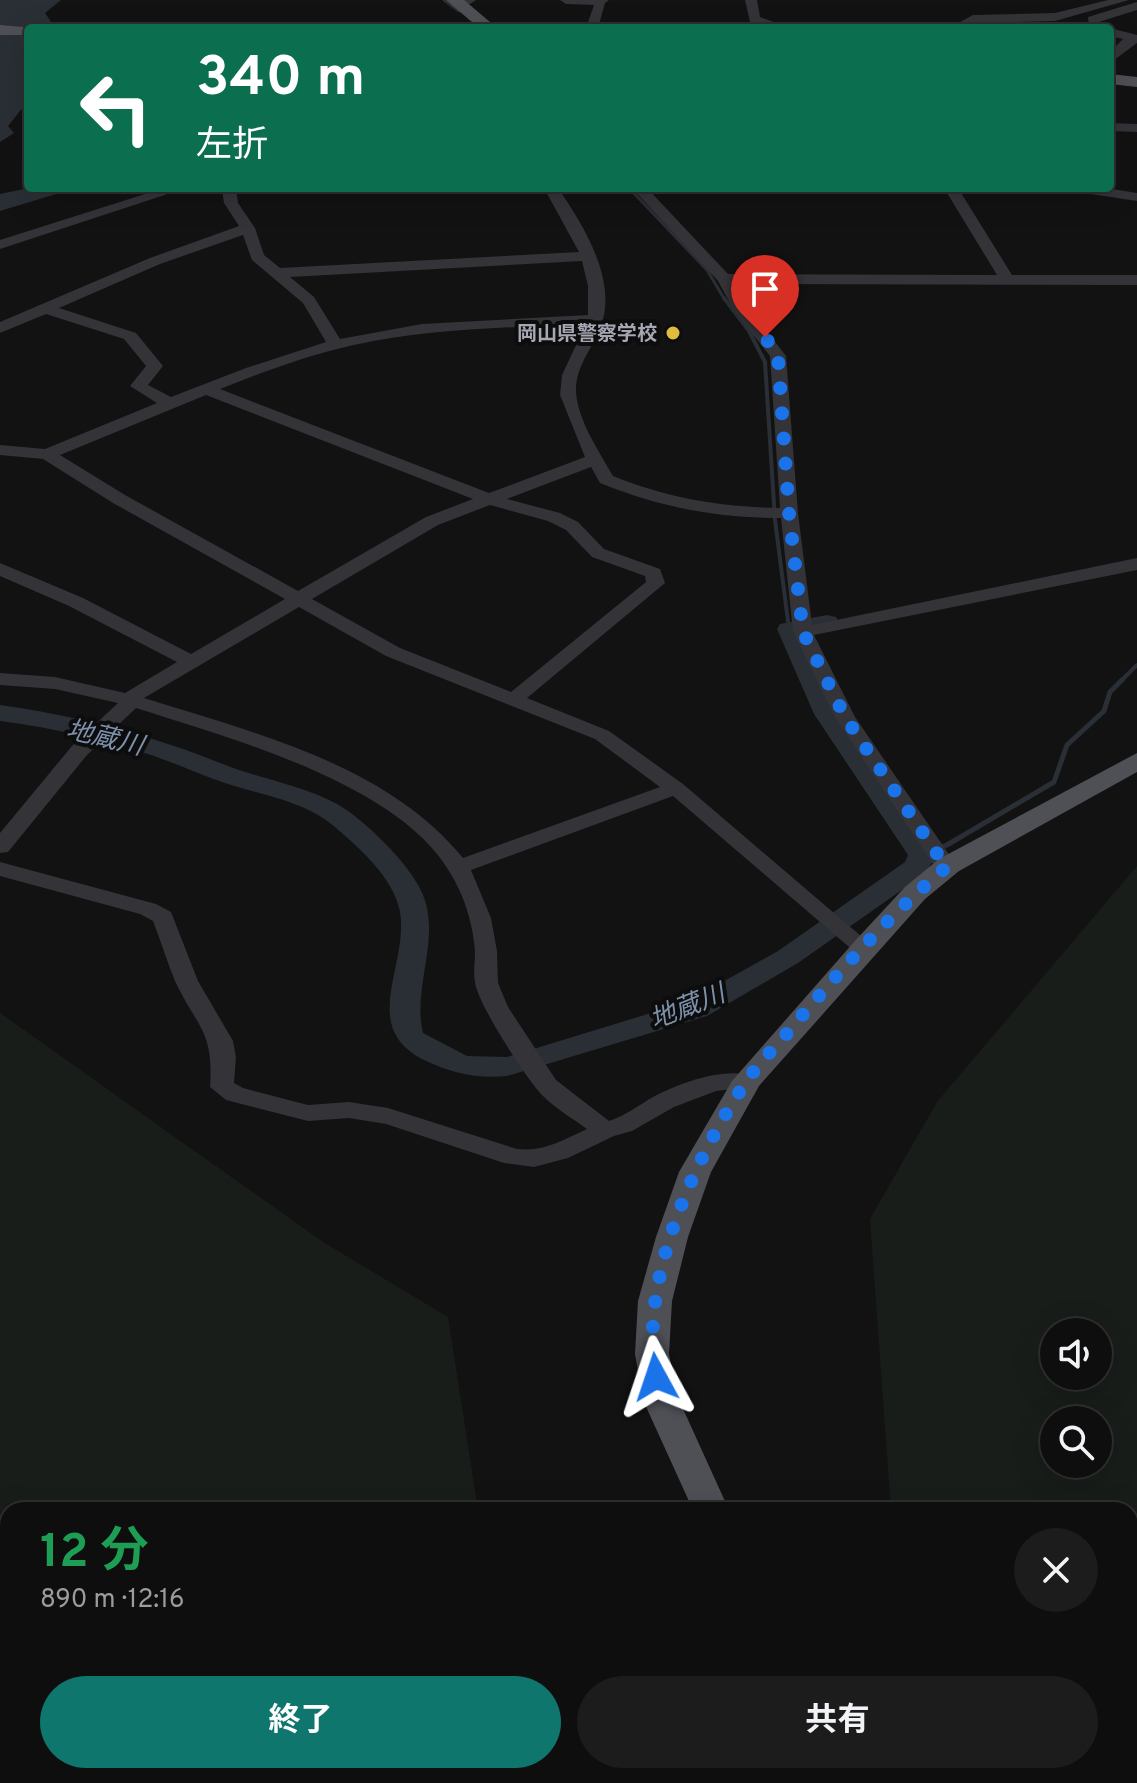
<!DOCTYPE html>
<html lang="ja">
<meta charset="utf-8">
<style>
:root{--surface:#0e0e0e;--page:#1c1c1c;--text:#f1f3f6;--muted:#9b9c9e;--line:#2e2e2e;--accent:#0f766e}
body{margin:0;font-family:Overpass,"Noto Sans JP",sans-serif;background:var(--page);color:var(--text);height:100vh;display:flex;flex-direction:column;font-size:30px;white-space:nowrap}
*{box-sizing:border-box;margin:0}
p{font-size:26px;color:var(--muted)}
.icon{flex:none;width:44px;height:44px;fill:none;stroke:currentColor;stroke-width:2;stroke-linecap:round;stroke-linejoin:round}
.map{position:relative;flex:1;overflow:hidden}
.sheet{position:absolute;left:0px;top:1502px;width:1138px;height:282px;display:flex;flex-direction:column;background:var(--surface);border-radius:24px 24px 0 0;box-shadow:0 8px 32px #0002,0 0 0 2px var(--line)}
.sheet>*{flex:none}
.guide{position:absolute;left:24px;top:24px;width:1090px;height:168px;border-radius:8px;box-shadow:0 8px 32px #0002,0 0 0 2px var(--line);background:#0b6e4f;color:#fff;overflow:hidden}
.fabs{position:absolute;left:1040px;top:1318px;display:grid;gap:16px}
.fabs a{display:grid;place-items:center;width:72px;height:72px;border-radius:50%;background:var(--surface);box-shadow:0 8px 32px #0002,0 0 0 2px var(--line);font-size:40px}
.pin{position:absolute;display:grid;place-items:center;width:68px;height:68px;color:#fff;margin:-82px -34px;border-radius:50% 50% 50% 0;rotate:-45deg;box-shadow:0 0 8px #0007}
.pin .icon{rotate:45deg}
.me{position:absolute;width:88px;margin:-44px;rotate:355deg;stroke-linejoin:round;filter:drop-shadow(0 0 6px #0008)}
.turn{display:flex;align-items:center;gap:28px;height:168px;padding:0 40px;font-size:36px}
.turn .icon{width:104px;height:104px;stroke-width:2.5}
.turn b{display:block;font-size:56px;line-height:68px}
.round{display:grid;place-items:center;flex:none;width:84px;height:84px;border-radius:42px;background:var(--page)}
.overview{display:flex;align-items:center;justify-content:space-between;height:136px;padding:0 40px}
h1{font-size:48px;font-weight:700;line-height:60px;color:#1e9e55}
.button{display:flex;gap:16px;margin-top:auto;padding:16px 40px}
.button a{flex:1;height:92px;border-radius:48px;background:var(--accent);color:#fff;font-size:32px;font-weight:700;line-height:92px;text-align:center}
.button a+a{background:var(--page);color:var(--text)}
.map>svg:first-child{display:block}
.green{fill:#181d1a;fill-rule:evenodd}
.water{fill:#292f35}
.lines{fill:none;stroke-linecap:round;stroke-linejoin:round}
.stream-far2{stroke:#292f35;stroke-width:3}
.stream-far1{stroke:#292f35;stroke-width:4}
.stream{stroke:#292f35;stroke-width:5}
.river{fill:#292f35;fill-rule:evenodd}
.minor{fill:#333338;fill-rule:evenodd}
.major{fill:#4f5056;fill-rule:evenodd}
.route{stroke:#1a73e8;stroke-width:14;stroke-dasharray:0 25.2}
.poi-dot{fill:#dfbc3e;stroke:#0d0d0e;stroke-width:3}
.labels{text-anchor:middle;stroke-width:8;stroke-linejoin:round;paint-order:stroke}
.far-poi-label{font-size:20px;font-weight:bold;fill:#a5a7b2;stroke:#0d0d0e;text-anchor:end}
.water-label{font-size:26px;font-style:italic;fill:#7e91ab;stroke:#0d0d0e}
</style>
<div class="map">
<svg width="1137" height="1783" viewBox="0 0 1137 1783">
<rect width="100%" height="100%" fill="#121213"/>
<g class="green">
<path d="M1137 866V1783H908V1776H1130V1510H891L870 1219 937 1102ZM1054 1332H1098V1376H1054ZM1054 1420H1098V1464H1054Z"/>
<path d="M0 1013 323 1242 448 1317 478 1510H8V1776H524L526 1783H0Z"/>
</g>
<g class="water">
<path d="M0 0H61L45 13 51 22 48 28H28V101L8 126 14 133 0 142Z"/>
<path d="M29 188H76L0 211V194Z"/>
</g>
<g class="lines">
<g class="stream-far2">
<path d="M444 0 459 11"/>
<path d="M629 188 707 270 725 300"/>
</g>
<g class="stream-far1">
<path d="M724 298 749 331 765 362 775 520 789 629"/>
<path d="M1120 682 1137 665"/>
</g>
<path class="stream" d="M922 855 947 845 1054 782 1067 745 1104 711 1110 692 1122 680"/>
<path class="river" d="M827 615 836 617 839 622 836 627 803 634 840 714 936 855 926 873 798 963 707 1016 507 1076C477 1079 451 1073 424 1060 358 1027 409 966 400 912 394 878 360 849 335 827 304 800 260 795 222 782 199 774 177 764 154 756 104 739 53 728 0 721V705C58 713 115 726 171 745 194 752 216 762 239 770 272 781 306 787 337 804 364 819 412 866 423 895 441 940 412 987 423 1033L467 1056 507 1057 687 1002 778 951 905 862 908 855 814 714 777 629 780 624Z"/>
<g class="minor">
<path d="M452 0H476L470 4 453 5Z"/>
<path d="M560 0H609L605 3 598 28H586L594 5 566 4Z"/>
<path d="M745 0H757L760 17 790 28H771L750 22Z"/>
<path d="M1108 0H1129L1055 21 975 23 965 28H949L973 15 1055 13Z"/>
<path d="M1137 2V10L1099 22 1101 28H1089L1088 17Z"/>
<path d="M1110 28 1137 35V43L1110 63V52L1123 39 1110 36Z"/>
<path d="M1110 123 1137 124V132L1110 131Z"/>
<path d="M164 188H186L0 249V240Z"/>
<path d="M222 188H236L238 203 255 228 264 255 280 268 579 252 544 188H558C584 226 619 282 600 329 591 350 575 368 576 392 578 421 599 451 613 476 668 498 720 507 780 508L770 356 735 312 718 281 632 188H647L728 274 997 275 944 188H958L1012 275H1137V285L734 284 748 307 786 356 798 513 812 625 1137 558V570L814 635 855 717 948 853 960 865 957 870H941L932 863 835 717 793 632 781 518C716 518 659 507 600 483L591 467 507 499 560 513 578 522 604 549 660 569 665 583 527 698 609 731 683 784 875 948 872 953H856L673 796 471 870 491 918 497 951 498 983 508 1007 556 1080 609 1121C625 1116 639 1105 653 1097 682 1082 723 1067 756 1076L759 1081 756 1086 716 1091 674 1107 632 1131 614 1136 568 1158 534 1167 504 1163 386 1124 349 1118 308 1121 226 1100 210 1087C214 1030 197 1028 175 981 167 962 161 941 153 921L140 914 0 876V862L156 904 171 912 198 981 233 1041 236 1057 234 1083 243 1088 308 1105 349 1102 388 1108 517 1149C544 1152 563 1140 587 1129 572 1118 556 1109 543 1096 527 1080 477 1003 475 982 473 972 475 961 475 951 473 924 464 894 449 871 397 783 229 738 136 708L87 755 8 852 0 853V833L72 746 118 703 55 689 0 685V673L55 677 125 693 177 662 69 606 0 576V563L83 598 191 654 285 599 113 503 43 459 0 455V445L45 449 157 403 130 386 146 366 124 339 46 314 0 333V322L150 258 239 226 224 203ZM243 235 252 260 303 303 326 342 246 368 171 397 148 385 163 366 136 333 59 308 160 264ZM582 261 588 286V315L422 324 340 339 314 297 290 277ZM586 324 562 375 560 395 585 457 489 493 220 389C263 372 308 355 354 345 430 328 508 328 586 324ZM206 395 473 499 426 517 298 591 125 495 60 455ZM490 505 548 521 566 530 592 557 645 576 646 582 511 692 400 648 312 599 438 525ZM299 607 386 656 595 739 660 787 463 858C386 764 255 733 144 698Z"/>
<path d="M1071 188H1106L1137 193V201L1078 192Z"/>
<path d="M0 1760H8V1776H22L19 1783H0Z"/>
<path d="M95 1776H160L163 1783H99Z"/>
</g>
<g class="major">
<path d="M446 0H464L497 28H479Z"/>
<path d="M0 25 35 28H28V35H0Z"/>
<path d="M1110 74 1137 77V87L1110 84Z"/>
<path d="M1137 753V772L959 871 925 899 759 1086 711 1172 688 1237 672 1301 669 1354 679 1400 729 1510H693L643 1400 635 1354 638 1301 656 1237 679 1172 732 1081 854 942 905 887 939 859Z"/>
<path d="M808 1776H848L851 1783H811Z"/>
</g>
</g>
<g class="lines">
<path class="route" d="M656 1377C638 1283 694 1159 746 1082 759 1062 778 1045 793 1026 841 970 891 913 949 865L940 858 845 717 803 632 789 513 778 356 765 337"/>
</g>
<circle class="poi-dot" cx="673" cy="333" r="8"/>
<g class="labels">
<g class="far-poi-label">
<text x="657" y="340">岡山県警察学校</text>
</g>
<g class="water-label">
<text transform="translate(105 737) rotate(13)" y="9">地蔵川</text>
<text transform="translate(687 1006) rotate(-22)" y="9">地蔵川</text>
</g>
</g>
</svg>
<div class="fabs">
<a><svg class="icon" aria-label="sound" viewBox="0 0 24 24"><path d="M4 9h4l5-4v14l-5-4H4zM17 9q2 3 0 6"/></svg></a>
<a><svg class="icon" aria-label="search" viewBox="0 0 24 24"><circle cx="10" cy="10" r="6"/><path d="M15 15l6 6"/></svg></a>
</div>
<div class="pin" style="left:765px;top:337px;background:#d93025"><svg class="icon" aria-label="arrive" viewBox="0 0 24 24"><path d="M6 21V4h12l-3 4 3 4H6"/></svg></div>
<svg class="me" style="left:656px;top:1377px" viewBox="-20 -20 40 40"><path d="M0-17L14 15 0 8-14 15z" fill="#1a73e8" stroke="#fff" stroke-width="4"/></svg>
<div class="guide">
<div class="turn"><svg class="icon" aria-label="left" viewBox="0 0 24 24"><path d="M17 20v-9H6M10 6l-5 5 5 5"/></svg><div><b>340 m</b>左折</div></div>
</div>
<section class="sheet">
<div class="overview"><div><h1>12 分</h1><p>890 m · 12:16</p></div><a class="round"><svg class="icon" aria-label="close" viewBox="0 0 24 24"><path d="M6 6l12 12M18 6L6 18"/></svg></a></div>
<div class="button"><a>終了</a><a>共有</a></div>
</section>
</div>
